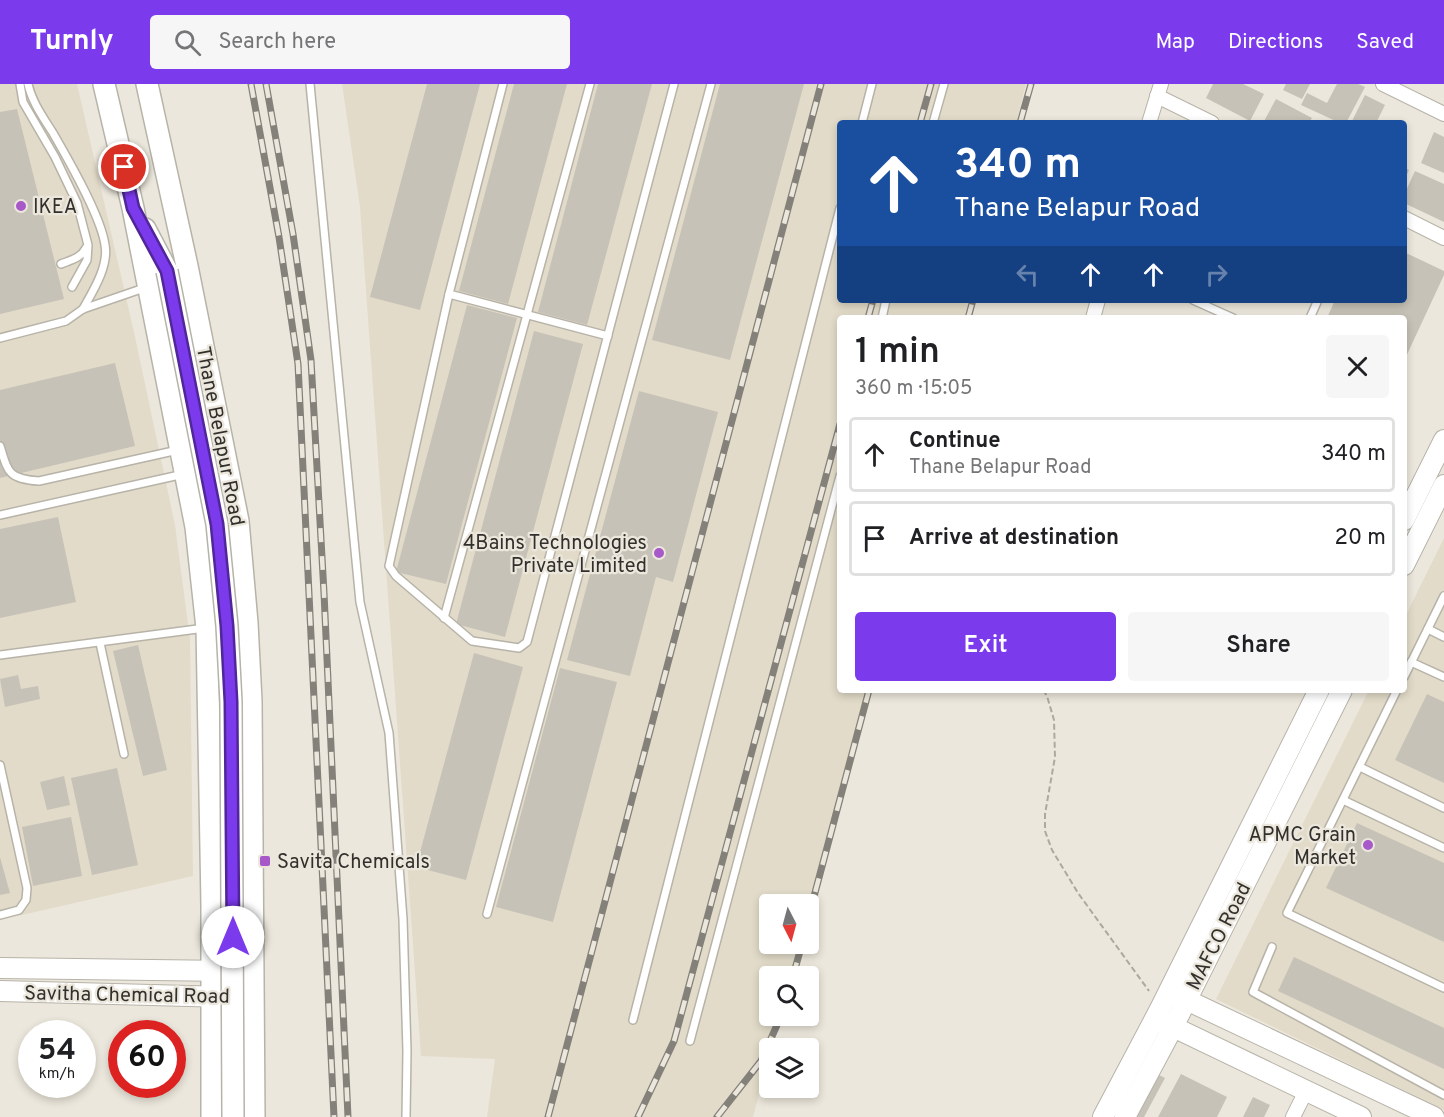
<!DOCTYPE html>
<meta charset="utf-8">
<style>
:root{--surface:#fff;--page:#f6f6f6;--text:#202124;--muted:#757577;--line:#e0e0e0;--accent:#7c3aed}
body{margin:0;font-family:Overpass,sans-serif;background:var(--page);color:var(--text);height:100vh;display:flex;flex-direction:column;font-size:22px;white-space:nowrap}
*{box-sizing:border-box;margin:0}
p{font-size:20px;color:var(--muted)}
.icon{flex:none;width:33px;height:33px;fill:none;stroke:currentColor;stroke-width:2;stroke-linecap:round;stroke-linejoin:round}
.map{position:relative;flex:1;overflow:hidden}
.side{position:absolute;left:837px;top:231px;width:570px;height:378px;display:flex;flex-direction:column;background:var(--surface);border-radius:6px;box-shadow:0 3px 9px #0003}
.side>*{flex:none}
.guide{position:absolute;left:837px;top:36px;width:570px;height:183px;border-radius:6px;box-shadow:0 3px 9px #0003;background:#1a4fa0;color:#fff;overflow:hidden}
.needle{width:39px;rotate:174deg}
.buttons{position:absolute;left:759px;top:810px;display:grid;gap:12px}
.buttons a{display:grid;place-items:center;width:60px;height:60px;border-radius:6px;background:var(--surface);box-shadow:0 3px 9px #0003;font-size:30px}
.speed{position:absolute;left:18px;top:936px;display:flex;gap:12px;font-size:30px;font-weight:700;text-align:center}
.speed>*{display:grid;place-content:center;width:78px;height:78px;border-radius:50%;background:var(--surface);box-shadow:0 3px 9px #0003;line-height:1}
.speed small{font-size:15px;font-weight:400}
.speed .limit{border:9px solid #d22;background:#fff;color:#111}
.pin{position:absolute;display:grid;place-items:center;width:51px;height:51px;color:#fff;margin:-26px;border:3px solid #fff;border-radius:50%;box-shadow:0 2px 6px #0007}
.me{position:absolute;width:66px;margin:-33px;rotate:0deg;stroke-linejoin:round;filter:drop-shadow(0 0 4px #0008)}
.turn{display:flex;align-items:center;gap:21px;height:126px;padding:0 18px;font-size:27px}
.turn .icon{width:78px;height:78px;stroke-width:2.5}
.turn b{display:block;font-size:42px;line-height:51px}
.lanes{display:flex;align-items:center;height:57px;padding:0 18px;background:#0003;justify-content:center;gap:30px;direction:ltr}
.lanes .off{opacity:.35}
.round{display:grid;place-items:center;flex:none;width:63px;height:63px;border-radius:6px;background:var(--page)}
.summary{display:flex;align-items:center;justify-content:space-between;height:102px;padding:0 18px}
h1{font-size:36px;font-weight:600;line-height:45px}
.primary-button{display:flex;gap:12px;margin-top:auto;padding:12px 18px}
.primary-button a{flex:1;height:69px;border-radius:6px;background:var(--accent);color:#fff;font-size:24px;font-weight:600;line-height:69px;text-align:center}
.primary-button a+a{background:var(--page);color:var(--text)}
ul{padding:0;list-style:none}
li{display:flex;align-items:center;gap:18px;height:75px;margin:0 12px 9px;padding:0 6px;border:3px solid var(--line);border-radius:6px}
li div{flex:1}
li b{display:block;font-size:22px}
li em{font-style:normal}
header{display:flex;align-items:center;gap:36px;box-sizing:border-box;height:84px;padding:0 30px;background:var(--accent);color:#fff}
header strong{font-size:28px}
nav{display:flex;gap:33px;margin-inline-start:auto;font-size:21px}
.search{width:420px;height:54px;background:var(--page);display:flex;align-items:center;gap:15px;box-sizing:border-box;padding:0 21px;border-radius:6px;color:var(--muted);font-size:22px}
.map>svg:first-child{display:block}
.built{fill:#e2dbc9}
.building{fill:#c6c2b7}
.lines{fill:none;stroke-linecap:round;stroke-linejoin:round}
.service-casing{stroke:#b7b3a8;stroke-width:10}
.minor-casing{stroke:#b7b3a8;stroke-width:16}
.secondary-casing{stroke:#b7b3a8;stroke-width:22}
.primary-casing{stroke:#b7b3a8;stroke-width:24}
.path{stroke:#ada9a1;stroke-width:2;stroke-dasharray:6 3;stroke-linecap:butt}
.service{stroke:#fff;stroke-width:7}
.minor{stroke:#fff;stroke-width:14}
.secondary{stroke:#fff;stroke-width:20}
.primary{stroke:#fff;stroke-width:21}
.rail-casing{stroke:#84817a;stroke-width:7}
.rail{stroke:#ece7dc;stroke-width:4.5;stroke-dasharray:14;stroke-linecap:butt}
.primary-bridge-casing{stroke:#b7b3a8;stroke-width:24;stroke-linecap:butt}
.primary-bridge{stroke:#fff;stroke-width:21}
.route-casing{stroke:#51269a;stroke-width:15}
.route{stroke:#7c3aed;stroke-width:10}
.poi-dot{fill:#a758c9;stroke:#ece7dc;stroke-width:2}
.labels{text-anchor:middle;stroke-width:4.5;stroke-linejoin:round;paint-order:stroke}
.poi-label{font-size:20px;fill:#32302c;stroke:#ece7dc;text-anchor:start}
.street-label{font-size:20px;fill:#32302c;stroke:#ece7dc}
</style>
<header>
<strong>Turnly</strong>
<div class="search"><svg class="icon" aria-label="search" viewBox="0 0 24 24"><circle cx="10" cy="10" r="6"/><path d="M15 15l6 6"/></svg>Search here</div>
<nav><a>Map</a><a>Directions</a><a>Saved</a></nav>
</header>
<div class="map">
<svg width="1444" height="1033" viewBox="0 0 1444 1033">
<rect width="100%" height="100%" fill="#ece7dc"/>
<g class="built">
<path d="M0 0H77L135 253 175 441 190 555 193 792 0 836Z"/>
<path d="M342 0H1026L1016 39H840V216H969L964 234H840V606H866L809 822 808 820H770V860H799L790 892H770V932H780L753 1033H487L495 975 421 972 360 123Z"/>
<path d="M1444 454V1026L1216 915 1369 606H1404V535Z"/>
</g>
<g class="building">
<path d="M427 0H480L420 226 370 213Z"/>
<path d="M514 0H567L508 220 459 207Z"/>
<path d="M598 0H652L587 241 538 228Z"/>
<path d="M720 0H804L730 276 652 256Z"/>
<path d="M1213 0H1243L1264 10 1250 37 1206 14Z"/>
<path d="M1286 0H1310L1302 15 1283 6Z"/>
<path d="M1337 0H1358L1365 3 1346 39H1340L1301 21 1307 9 1327 19Z"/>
<path d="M1365 11 1385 21 1376 39H1357L1352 37Z"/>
<path d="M1276 15 1312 34 1309 39H1263Z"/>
<path d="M17 25 64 215 0 230V28Z"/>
<path d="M1434 48 1444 53V89L1421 79Z"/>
<path d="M1404 83 1409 86 1404 97Z"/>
<path d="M1415 87 1444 100V138L1404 119V111Z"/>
<path d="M1404 168 1444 187V191L1404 277V234H1327L1335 216H1404Z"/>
<path d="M467 221 517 234 446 500 396 488Z"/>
<path d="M534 247 583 260 505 553 456 540Z"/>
<path d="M115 279 135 362 0 394V306Z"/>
<path d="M639 307 718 328 673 498 656 493 630 592 567 576Z"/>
<path d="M58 433 76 518 0 534V445Z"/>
<path d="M138 561 167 686 143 692 113 567Z"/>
<path d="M474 569 523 583 466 796 416 783Z"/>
<path d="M560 584 617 598 553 838 496 823Z"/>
<path d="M18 591 21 605 38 602 40 615 5 623 0 595Z"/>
<path d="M1427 610 1444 618V699L1395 676Z"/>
<path d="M117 684 138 781 92 791 71 694Z"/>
<path d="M64 692 70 721 47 726 40 698Z"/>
<path d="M71 733 82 792 33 802 22 743Z"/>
<path d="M1357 739 1444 779V858L1326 804Z"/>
<path d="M0 773 10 809 0 811Z"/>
<path d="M1294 873 1444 944V985L1278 907Z"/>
<path d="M1153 988 1165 994 1144 1033H1128Z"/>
<path d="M1181 990 1227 1013 1217 1033H1158Z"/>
<path d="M1253 1013 1270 1021 1264 1033H1243Z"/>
</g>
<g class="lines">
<g class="service-casing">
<g id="service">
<path d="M20 0 23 18 55 73 77 119 88 161 87 176 72 203"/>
<path d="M28 0C32 18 43 33 53 49 68 75 101 132 105 161 109 182 93 207 83 225"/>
<path d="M310 0 360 518 389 649 403 835 407 967 406 1033"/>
<path d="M503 0 449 210 389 482 396 492 472 557 519 564 527 558 674 0"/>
<path d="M862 39 872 0"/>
<path d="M933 39 944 0"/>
<path d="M61 180C71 176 81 174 86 164"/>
<path d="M449 210 608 252"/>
<path d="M1193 216 1233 234"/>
<path d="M882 234 886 216"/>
<path d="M1310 234 1318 216"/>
<path d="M0 254 66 237 83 225 147 203"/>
<path d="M0 362C8 388 8 395 39 397L178 366"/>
<path d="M0 431 184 390"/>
<path d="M444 534 590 0"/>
<path d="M1428 545 1444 553"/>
<path d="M100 559 124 670"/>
<path d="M0 571 205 544"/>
<path d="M1411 578 1444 593"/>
<path d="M1404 593 1444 512"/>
<path d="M1397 606 1287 829 1444 904"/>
<path d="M0 681 27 804 26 816 19 826 0 831"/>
<path d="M1360 683 1444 724"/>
<path d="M1343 716 1444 764"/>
<path d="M487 830 711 0"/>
<path d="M1272 863 1253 908 1444 1011"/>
<path d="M633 936 840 124"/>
<path d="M690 957 840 392"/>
</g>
</g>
<g class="minor-casing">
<g id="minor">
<path d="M1383 0 1444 30"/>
<path d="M1157 12 1212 39"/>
<path d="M1149 39 1161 0"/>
<path d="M1404 134 1444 154"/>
<path d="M1093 234 1098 216"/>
<path d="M1293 1033 1306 1007"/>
</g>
</g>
<g class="secondary-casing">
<g id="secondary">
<path d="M1404 436 1444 356"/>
<path d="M1404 481 1444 401"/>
<path d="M0 884 228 887"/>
<path d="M0 907 227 913"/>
<path d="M1176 911 1434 1033"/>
<path d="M1163 938 1361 1033"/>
<path d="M1103 1033 1160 925 1319 606"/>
<path d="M1125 1033 1173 943 1342 606"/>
</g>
</g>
<g class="primary-casing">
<g id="primary">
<path d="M104 0 133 124 196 443 207 544 212 821V1033"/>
<path d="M147 0 187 182 238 437 247 539 251 617 254 1033"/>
<path d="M145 145 167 187"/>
</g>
</g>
<path class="path" d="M1043 606 1047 612 1054 636 1055 673 1045 730V747L1052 766 1078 809 1149 907"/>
<use href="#service" class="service"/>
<use href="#minor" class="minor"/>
<use href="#secondary" class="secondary"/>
<use href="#primary" class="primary"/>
<g class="rail-casing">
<g id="rail">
<path d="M251 0 279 153 298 280 334 1033"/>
<path d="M266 0 293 150 311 276 324 509 348 1033"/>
<path d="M920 39 931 0"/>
<path d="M1020 39 1031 0"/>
<path d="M868 234 873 216"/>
<path d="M968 234 973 216"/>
<path d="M808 835 869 606"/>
<path d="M793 892 802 860"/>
<path d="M548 1033 821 0"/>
<path d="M638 1033 674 957 840 340"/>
<path d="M717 1033 761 977 781 932"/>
</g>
</g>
<use href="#rail" class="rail"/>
<g class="primary-bridge-casing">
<path id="primary-bridge" d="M167 187 217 440 227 542 231 618 233 1033"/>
</g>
<use href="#primary-bridge" class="primary-bridge"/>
</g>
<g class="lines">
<g class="route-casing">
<path id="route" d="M124 83 133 124 167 187 217 440 227 542 231 618 233 853"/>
</g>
<use href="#route" class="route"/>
</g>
<g class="poi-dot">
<circle cx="21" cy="122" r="6"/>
<circle cx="659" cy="469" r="6"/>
<circle cx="1368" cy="761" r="6"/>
<rect x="259" y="771" width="12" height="12" rx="3"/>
</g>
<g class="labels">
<g class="poi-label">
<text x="33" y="129">IKEA</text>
<text x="647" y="465" text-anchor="end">4Bains Technologies<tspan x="647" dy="23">Private Limited</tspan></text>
<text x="1356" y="757" text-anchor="end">APMC Grain<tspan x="1356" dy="23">Market</tspan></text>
<text x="277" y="784">Savita Chemicals</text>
</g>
<g class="street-label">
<text transform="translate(221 352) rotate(79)" y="7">Thane Belapur Road</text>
<text transform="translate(1218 852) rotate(-63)" y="7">MAFCO Road</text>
<text transform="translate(127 910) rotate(1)" y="7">Savitha Chemical Road</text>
</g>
</g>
</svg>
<div class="buttons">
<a><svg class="needle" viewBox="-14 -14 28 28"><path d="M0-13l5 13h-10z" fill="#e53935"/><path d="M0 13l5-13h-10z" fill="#757577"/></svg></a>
<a><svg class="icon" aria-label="search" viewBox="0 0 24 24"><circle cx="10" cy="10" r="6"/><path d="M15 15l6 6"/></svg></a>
<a><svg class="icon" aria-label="layers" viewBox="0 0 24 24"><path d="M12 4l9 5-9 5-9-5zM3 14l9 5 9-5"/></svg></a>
</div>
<div class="speed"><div>54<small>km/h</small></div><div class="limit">60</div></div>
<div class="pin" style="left:124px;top:83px;background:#d93025"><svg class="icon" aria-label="arrive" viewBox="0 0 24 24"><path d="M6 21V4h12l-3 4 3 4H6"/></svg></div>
<svg class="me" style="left:233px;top:853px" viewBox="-20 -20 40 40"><circle r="19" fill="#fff"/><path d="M0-13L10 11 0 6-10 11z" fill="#7c3aed"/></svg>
<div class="guide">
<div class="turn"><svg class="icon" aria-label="ahead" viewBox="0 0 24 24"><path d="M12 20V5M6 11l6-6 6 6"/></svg><div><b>340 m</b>Thane Belapur Road</div></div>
<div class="lanes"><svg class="icon off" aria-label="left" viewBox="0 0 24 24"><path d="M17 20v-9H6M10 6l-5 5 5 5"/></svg><svg class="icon" aria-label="ahead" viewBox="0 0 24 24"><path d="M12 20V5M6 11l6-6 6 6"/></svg><svg class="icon" aria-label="ahead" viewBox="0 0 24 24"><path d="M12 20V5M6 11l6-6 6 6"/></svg><svg class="icon off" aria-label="right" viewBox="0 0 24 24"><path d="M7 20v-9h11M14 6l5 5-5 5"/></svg></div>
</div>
<section class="side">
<div class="summary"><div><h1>1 min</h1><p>360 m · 15:05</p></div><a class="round"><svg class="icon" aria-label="close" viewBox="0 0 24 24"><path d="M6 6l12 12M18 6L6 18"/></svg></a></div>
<ul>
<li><svg class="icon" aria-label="ahead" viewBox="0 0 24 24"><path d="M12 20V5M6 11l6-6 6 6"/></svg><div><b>Continue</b><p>Thane Belapur Road</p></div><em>340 m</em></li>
<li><svg class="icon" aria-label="arrive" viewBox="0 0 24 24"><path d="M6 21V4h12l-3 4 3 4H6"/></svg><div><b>Arrive at destination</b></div><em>20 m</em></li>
</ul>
<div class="primary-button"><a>Exit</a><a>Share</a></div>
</section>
</div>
